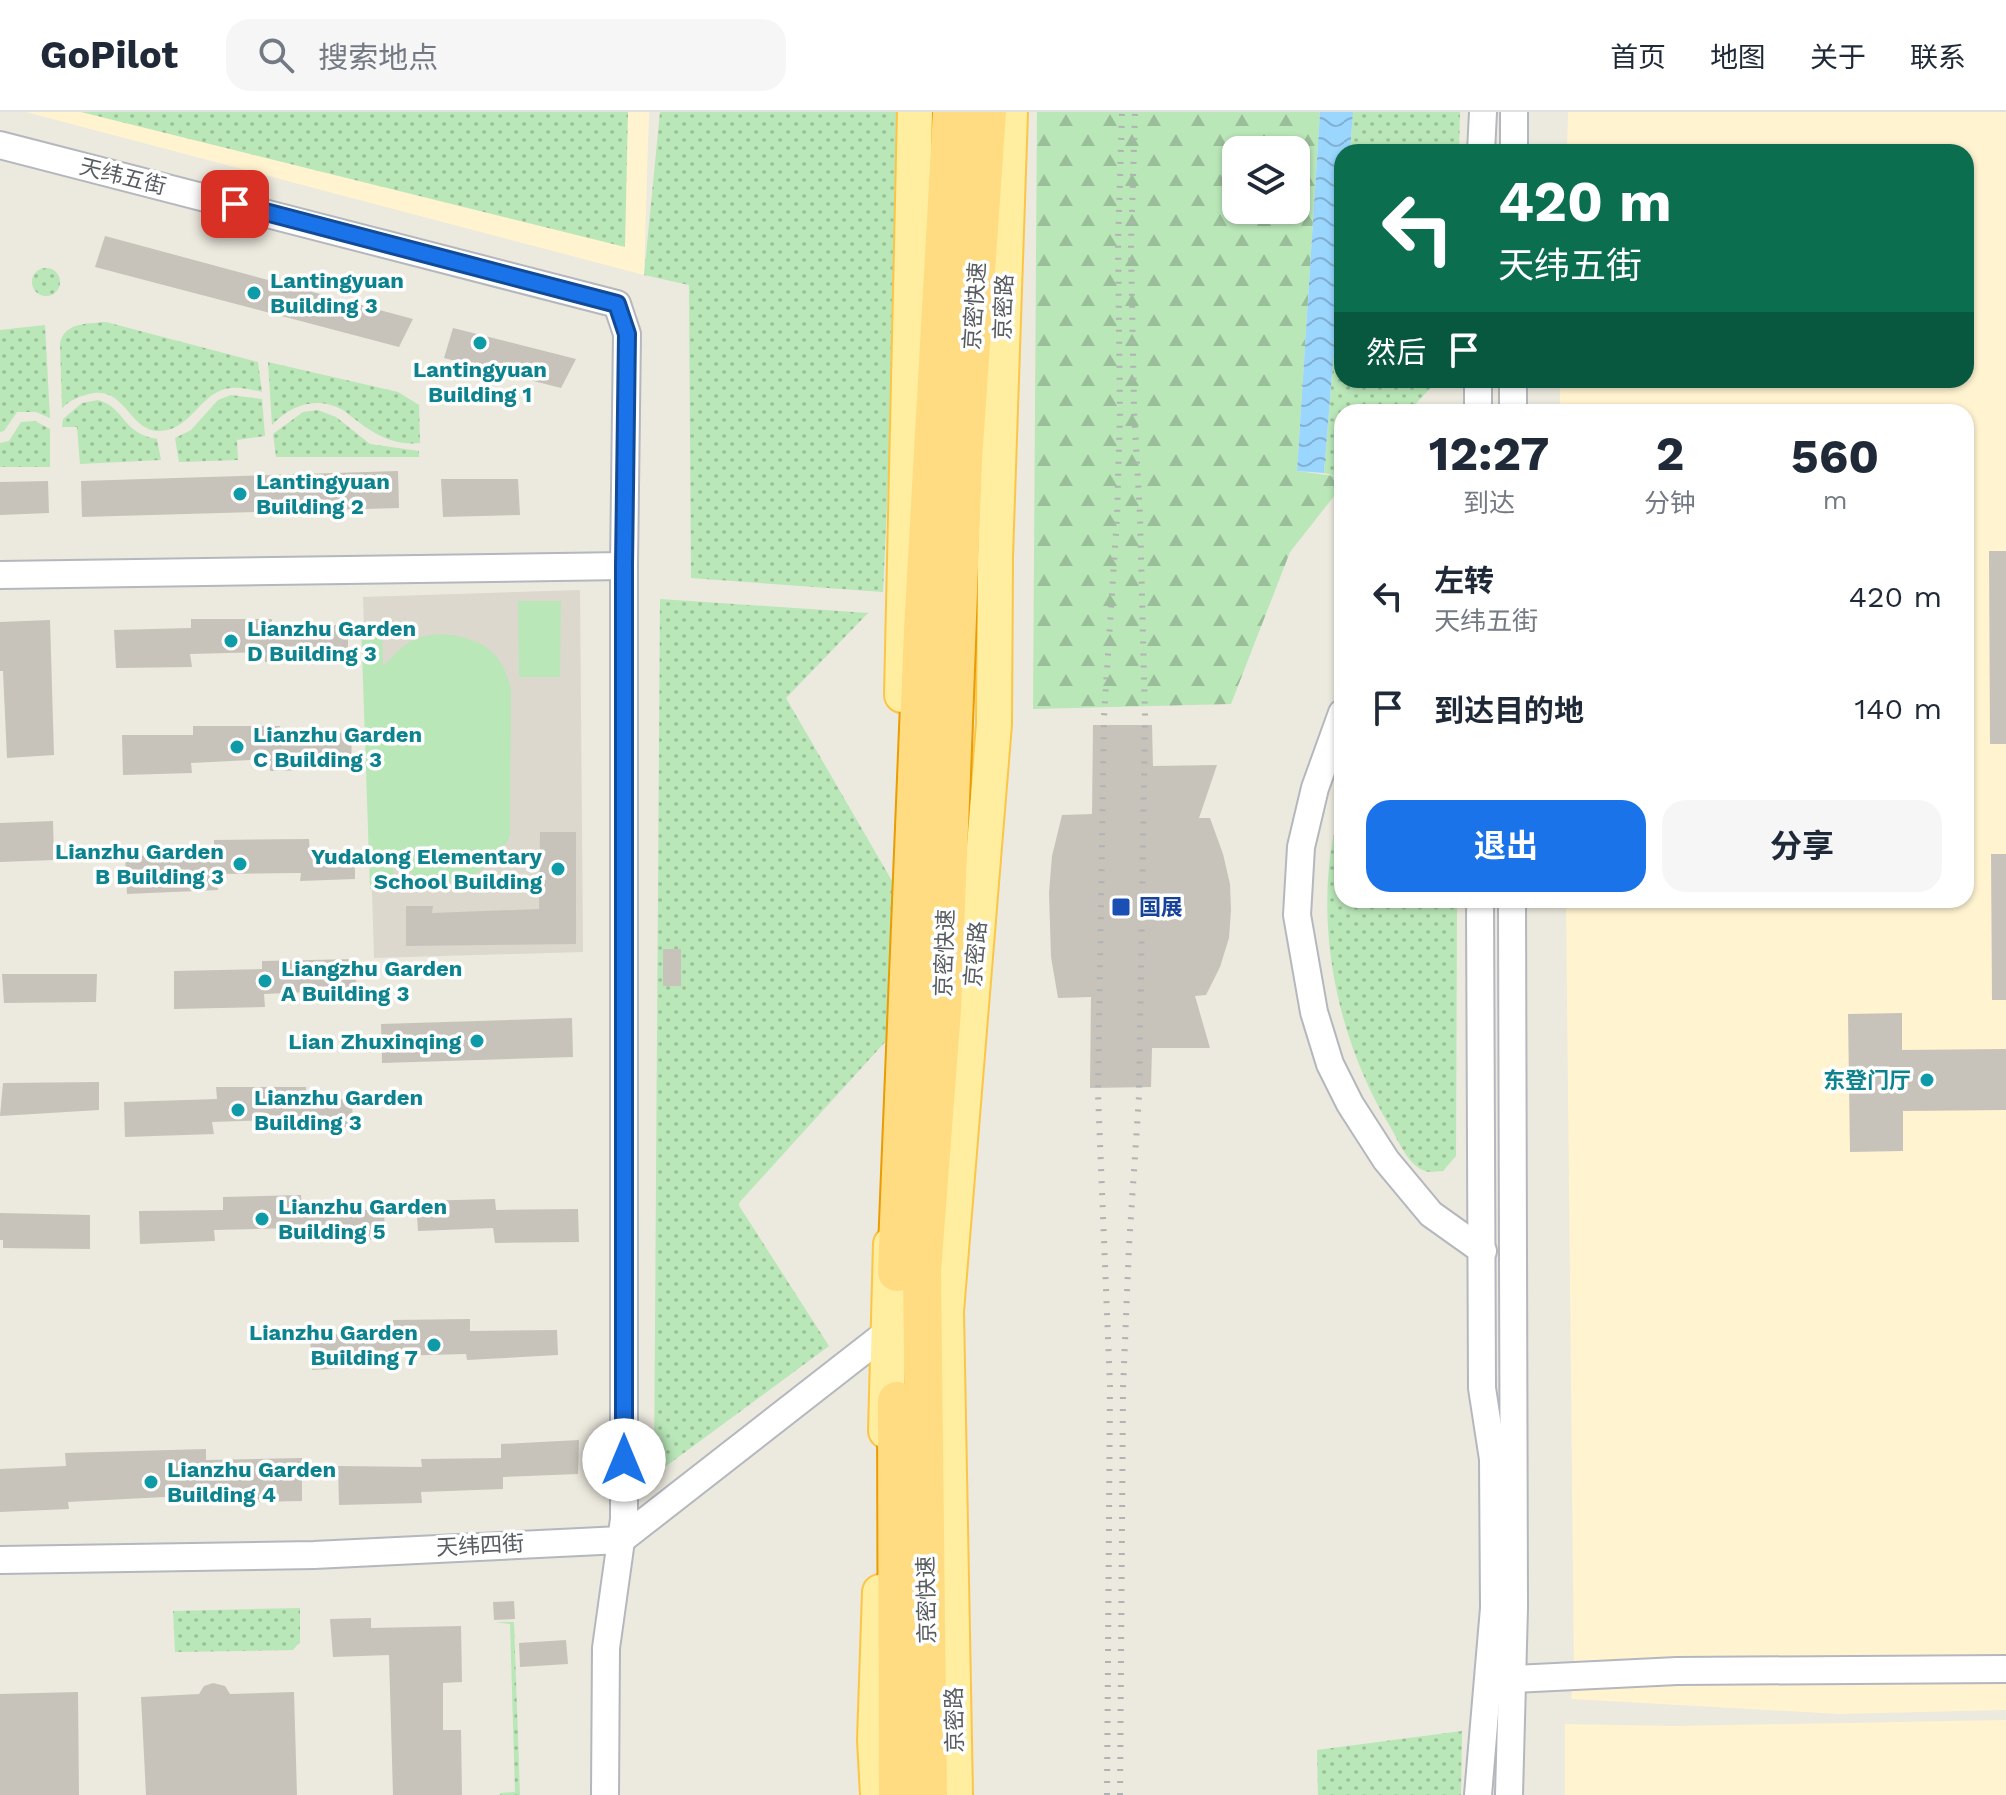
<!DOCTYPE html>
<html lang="zh">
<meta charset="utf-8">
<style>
:root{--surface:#fff;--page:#f6f6f7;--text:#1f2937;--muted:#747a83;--line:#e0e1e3;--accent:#1a73e8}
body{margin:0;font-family:"Work Sans","Noto Sans SC",sans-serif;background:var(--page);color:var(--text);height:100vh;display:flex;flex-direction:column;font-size:30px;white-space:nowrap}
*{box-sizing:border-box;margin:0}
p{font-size:26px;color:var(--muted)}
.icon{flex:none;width:44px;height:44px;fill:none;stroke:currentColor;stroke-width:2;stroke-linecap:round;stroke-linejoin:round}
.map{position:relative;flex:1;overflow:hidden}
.panel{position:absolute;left:1334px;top:292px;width:640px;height:504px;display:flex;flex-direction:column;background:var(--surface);border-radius:24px;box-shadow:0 2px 6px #0004}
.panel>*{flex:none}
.banner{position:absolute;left:1334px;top:32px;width:640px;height:244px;border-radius:24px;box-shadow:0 2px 6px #0004;background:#0b6e4f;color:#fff;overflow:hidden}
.controls{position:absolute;left:1222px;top:24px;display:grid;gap:16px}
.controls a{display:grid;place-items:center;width:88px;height:88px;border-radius:16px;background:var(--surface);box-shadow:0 2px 6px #0004;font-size:40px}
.pin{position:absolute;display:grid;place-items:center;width:68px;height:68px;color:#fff;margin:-34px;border-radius:16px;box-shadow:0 4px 12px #0006}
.me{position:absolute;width:88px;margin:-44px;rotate:0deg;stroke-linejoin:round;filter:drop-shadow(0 0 6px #0008)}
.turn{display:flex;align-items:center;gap:28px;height:168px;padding:0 32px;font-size:36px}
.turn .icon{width:104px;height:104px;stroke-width:2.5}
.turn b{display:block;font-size:56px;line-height:68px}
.then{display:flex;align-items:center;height:76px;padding:0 32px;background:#0003;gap:16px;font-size:30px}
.eta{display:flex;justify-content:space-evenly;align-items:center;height:136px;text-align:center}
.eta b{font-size:48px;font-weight:700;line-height:56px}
.primary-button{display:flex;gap:16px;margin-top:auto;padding:16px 32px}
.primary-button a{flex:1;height:92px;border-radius:24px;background:var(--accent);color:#fff;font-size:32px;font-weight:700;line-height:92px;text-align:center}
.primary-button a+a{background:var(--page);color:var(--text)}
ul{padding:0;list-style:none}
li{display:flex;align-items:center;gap:24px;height:112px;padding:0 32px}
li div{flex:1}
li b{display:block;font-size:30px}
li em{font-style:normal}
header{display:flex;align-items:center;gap:48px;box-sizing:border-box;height:112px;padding:0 40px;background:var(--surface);border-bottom:2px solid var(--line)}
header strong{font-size:38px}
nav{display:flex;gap:44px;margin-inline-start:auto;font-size:28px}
.search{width:560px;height:72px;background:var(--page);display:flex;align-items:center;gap:20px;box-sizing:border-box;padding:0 28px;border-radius:24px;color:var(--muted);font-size:30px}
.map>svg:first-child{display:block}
.commercial{fill:#fff3d0}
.education{fill:#dcd8cd}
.grass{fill:url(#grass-dots)}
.forest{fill:url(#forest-firs);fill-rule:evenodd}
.pitch{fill:#b9e7b8}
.water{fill:url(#water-waves)}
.building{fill:#c7c3bb}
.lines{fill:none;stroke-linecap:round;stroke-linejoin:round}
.minor-casing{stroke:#b4b7bd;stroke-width:30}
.major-casing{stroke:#fdc547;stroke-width:38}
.highway-casing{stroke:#ea9c00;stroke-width:42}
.minor{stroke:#fff;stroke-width:26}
.major{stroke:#ffeea0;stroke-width:34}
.highway{stroke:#ffdc82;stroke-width:38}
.rail{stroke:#b1b2b2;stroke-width:6;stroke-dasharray:2 10;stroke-linecap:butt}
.route-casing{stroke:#114b97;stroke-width:20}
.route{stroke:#1a73e8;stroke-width:14}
.culture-dot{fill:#0f9aa8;stroke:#fff;stroke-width:3}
.transit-dot{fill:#1a4fb4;stroke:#fff;stroke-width:3}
.labels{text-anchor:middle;stroke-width:7;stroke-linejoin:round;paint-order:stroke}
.street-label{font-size:22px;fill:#575c61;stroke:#fff}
.culture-label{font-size:22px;font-weight:bold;fill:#0d838f;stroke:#fff;text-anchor:start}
.transit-label{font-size:22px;font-weight:bold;fill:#164399;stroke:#fff;text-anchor:start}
</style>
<header>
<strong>GoPilot</strong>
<div class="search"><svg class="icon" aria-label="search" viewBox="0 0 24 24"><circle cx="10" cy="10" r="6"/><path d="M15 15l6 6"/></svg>搜索地点</div>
<nav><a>首页</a><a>地图</a><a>关于</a><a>联系</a></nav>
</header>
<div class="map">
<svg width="2006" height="1683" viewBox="0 0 2006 1683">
<defs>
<pattern id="grass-dots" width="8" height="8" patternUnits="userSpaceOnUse" patternTransform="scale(2)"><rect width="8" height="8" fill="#b9e7b8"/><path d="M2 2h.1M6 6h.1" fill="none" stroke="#99be99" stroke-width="1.8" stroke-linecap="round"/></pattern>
<pattern id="forest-firs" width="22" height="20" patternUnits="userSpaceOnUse" patternTransform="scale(2)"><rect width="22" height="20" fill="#b9e7b8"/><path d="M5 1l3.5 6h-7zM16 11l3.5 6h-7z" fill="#99be99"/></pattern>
<pattern id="water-waves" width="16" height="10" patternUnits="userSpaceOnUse" patternTransform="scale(2)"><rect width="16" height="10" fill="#9bd6ff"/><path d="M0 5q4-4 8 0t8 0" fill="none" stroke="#81b1d2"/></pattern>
</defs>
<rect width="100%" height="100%" fill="#ece9de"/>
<g class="commercial">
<path d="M26 0H649L644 163Z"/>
<path d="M1568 0H2006V1598L1839 1602 1571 1587 1574 1564 1566 788H1966V300H1560V268H1966V40H1567Z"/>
<path d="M2006 1608V1683H1565V1612L1675 1614Z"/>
</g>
<path class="education" d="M580 478 583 840 374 846 363 485Z"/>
<g class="grass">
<path d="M81 0H628L625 135Z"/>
<path d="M660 0H905L883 480 691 466 689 173 644 163Z"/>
<path d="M1353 0H1460L1459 40H1350Z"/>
<path d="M1342 139V268H1438L1408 300H1342V365L1324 361Z"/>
<circle cx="46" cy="170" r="14"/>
<path d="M106 210 258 250 262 280C252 278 241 275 231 276 201 278 192 318 160 319 129 320 125 272 89 282 77 285 71 288 62 296L60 232C64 210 87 212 106 210Z"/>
<path d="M45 213 50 306 36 300H17L4 319 0 320V218Z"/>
<path d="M268 250 398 280 419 293 420 331C395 334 375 323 356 308 351 305 346 299 341 297 315 284 290 294 272 313Z"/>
<path d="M231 283 262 287 265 324 237 328 238 348 179 350 175 326 191 318 218 288Z"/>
<path d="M98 288C126 296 121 321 157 327L161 348 80 352 77 315H62L63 307 82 291Z"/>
<path d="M318 298 336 305 370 332 419 339V345H276L273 322 303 300Z"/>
<path d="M35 309 50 317V355H0V331L9 329 21 310Z"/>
<path d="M660 487 868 501 786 586 917 812 915 897 738 1092 829 1234 654 1363Z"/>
<path d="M1342 690V788H1457L1456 1044 1443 1059C1438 1059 1430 1061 1425 1059 1409 1054 1399 1030 1391 1016 1334 924 1309 795 1342 690Z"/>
<path d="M300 1496V1530L293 1538 175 1540 173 1499Z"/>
<path d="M495 1510H514L520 1683H500V1681L515 1680 510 1512Z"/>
<path d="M1462 1619 1461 1683H1318L1317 1638Z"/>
</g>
<path class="forest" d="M1037 0H1320L1297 359 1342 365V374L1290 440 1231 592 1033 597ZM1236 38H1296V98H1236Z"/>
<g class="pitch">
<path d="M518 489H561L560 565H519Z"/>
<path d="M361 510H382L383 554C392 546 401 535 411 529 436 517 475 522 495 543 504 553 507 564 511 577L510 724C493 759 453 783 414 763 407 759 400 753 393 748L394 777H370Z"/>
</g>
<path class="water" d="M1320 0H1353L1350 40H1342V139L1324 361 1297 359Z"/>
<g class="building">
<path d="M105 124 413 207 399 235 95 155Z"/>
<path d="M453 216 576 247 561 276 444 246Z"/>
<path d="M398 359 399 396 82 405 81 369Z"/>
<path d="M441 367H518L520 403 443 405Z"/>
<path d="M48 369 49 401 0 403V370Z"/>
<path d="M1989 439H2006V632H1990Z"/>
<path d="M191 507H272V514L348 513V549L265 550V540L190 542 192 555 116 556 114 518 191 516Z"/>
<path d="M50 508 54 643 7 646 3 559H0V510Z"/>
<path d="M1093 613H1152L1153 654 1217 653 1199 706H1210L1223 742 1230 772 1231 798 1229 826 1220 855 1206 883 1195 884 1210 936H1152L1151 975 1090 976 1091 885 1058 886 1051 845 1049 781 1052 744 1062 703 1092 702Z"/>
<path d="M193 614H280V620L352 621 351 657 270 659V647L191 651 192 661 123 663 122 623H193Z"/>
<path d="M53 709 54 748 0 750V711Z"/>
<path d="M540 720H576V832L406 834V794H433L432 801 539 797Z"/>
<path d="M309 727 310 741H355V767L300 769 301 761 216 762 218 778 127 782 125 744 214 742V728Z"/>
<path d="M1991 742H2006V888H1992Z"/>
<rect x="663" y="837" width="18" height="37"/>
<path d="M357 847 356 878 264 882 265 895 174 897V859L262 857V849Z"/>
<path d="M2 862H97L96 890 4 891Z"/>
<path d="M1902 901V938L2006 937V998L1903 999V1039L1850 1040 1848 902Z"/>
<path d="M572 906 573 945 382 951 381 912Z"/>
<path d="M99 970V998L0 1004 3 971Z"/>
<path d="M216 975H306L307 988 352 987 353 1015 298 1016 296 1007 212 1010 214 1022 125 1025 124 990 217 987Z"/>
<path d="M301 1083 302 1098H384L385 1127 296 1130 295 1116 214 1118 215 1129 140 1132 139 1099 223 1098V1085Z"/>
<path d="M495 1087 496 1098 578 1097 579 1130 495 1131 493 1116 418 1119 416 1089Z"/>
<path d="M0 1101 90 1103V1137L3 1136V1128H0Z"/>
<path d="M470 1207V1219L557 1218 558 1243 467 1248 466 1242 390 1244 391 1254 312 1258 310 1223 394 1221 393 1208Z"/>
<path d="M579 1328 578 1362 503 1365V1377L421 1380 422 1391 339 1393 338 1354 422 1355 421 1347 501 1346V1332Z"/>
<path d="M206 1337V1348L302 1346V1389L203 1391V1383L68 1390 69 1397 0 1400V1357L66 1354 65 1341Z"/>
<path d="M514 1489 515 1507 494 1508 493 1490Z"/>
<path d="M371 1506V1516L461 1514 462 1570 443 1571V1618H461L462 1683H393L389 1543 333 1545 330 1507Z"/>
<path d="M566 1528 568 1552 520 1555 519 1531Z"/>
<path d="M213 1571 225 1574 230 1582 294 1580 297 1683H146L141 1585 199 1582 204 1574Z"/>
<path d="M78 1580 79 1683H0V1582Z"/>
</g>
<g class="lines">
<g class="minor-casing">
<g id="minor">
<path d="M0 33 617 192 627 222 624 454V1407L606 1536 605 1683"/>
<path d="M1481 40 1483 0"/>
<path d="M1514 40V0"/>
<path d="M1478 268V300"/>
<path d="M1513 300V268"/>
<path d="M0 463 624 454"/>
<path d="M1342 601 1315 676 1301 735 1297 803 1314 900 1330 952 1350 992 1386 1048 1431 1102 1483 1139"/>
<path d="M0 1448 314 1443 621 1428 889 1219"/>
<path d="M1512 1567 1677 1559 2006 1557"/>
<path d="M1478 1683 1494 1496 1493 1347 1482 1276 1480 788"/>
<path d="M1509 1683 1514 1496 1512 788"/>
</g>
</g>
<g class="major-casing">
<g id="major">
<path d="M902 583 915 0"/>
<path d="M886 1319 891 1132"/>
<path d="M878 1683 875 1628 880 1480"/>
<path d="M955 1683 946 1199 994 612 995 444 1010 0"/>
</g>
</g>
<g class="highway-casing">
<g id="highway">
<path d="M897 1160 923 518 952 0"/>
<path d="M897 1289 898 1683"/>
<path d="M928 1683 922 1159 942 898 963 348 987 0"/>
</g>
</g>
<use href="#minor" class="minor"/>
<use href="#major" class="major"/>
<use href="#highway" class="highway"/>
<g class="rail">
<path d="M1107 1683 1110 1274 1098 982 1104 604 1117 405 1120 301 1118 131 1122 0"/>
<path d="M1120 1683 1123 1277 1129 1134 1139 984 1145 605 1140 403 1134 299 1131 132 1135 0"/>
</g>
</g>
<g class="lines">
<g class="route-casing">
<path id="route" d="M235 92 617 192 627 222 624 454V1348"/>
</g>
<use href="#route" class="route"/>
</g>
<g class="culture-dot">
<circle cx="254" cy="181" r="8"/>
<circle cx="480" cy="231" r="8"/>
<circle cx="240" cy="382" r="8"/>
<circle cx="231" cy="529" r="8"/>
<circle cx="237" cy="635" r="8"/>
<circle cx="240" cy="752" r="8"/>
<circle cx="558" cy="757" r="8"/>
<circle cx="265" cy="869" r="8"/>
<circle cx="477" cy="929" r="8"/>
<circle cx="1927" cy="968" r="8"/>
<circle cx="238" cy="998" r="8"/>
<circle cx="262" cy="1107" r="8"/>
<circle cx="434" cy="1233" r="8"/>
<circle cx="151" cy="1370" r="8"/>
</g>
<rect class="transit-dot" x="1111" y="785" width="20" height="20" rx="4"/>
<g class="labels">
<g class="street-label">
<text transform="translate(123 64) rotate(14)" y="8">天纬五街</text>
<text transform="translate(974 194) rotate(-86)" y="8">京密快速</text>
<text transform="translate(1003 195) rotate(-88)" y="8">京密路</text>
<text transform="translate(944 841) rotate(-88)" y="8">京密快速</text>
<text transform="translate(975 842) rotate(-85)" y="8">京密路</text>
<text transform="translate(480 1433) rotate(-3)" y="8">天纬四街</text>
<text transform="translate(926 1488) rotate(-91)" y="8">京密快速</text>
<text transform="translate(954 1608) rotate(-91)" y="8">京密路</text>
</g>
<g class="culture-label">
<text x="270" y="176">Lantingyuan<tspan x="270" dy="25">Building 3</tspan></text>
<text x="480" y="265" text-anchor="middle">Lantingyuan<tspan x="480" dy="25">Building 1</tspan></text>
<text x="256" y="377">Lantingyuan<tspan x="256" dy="25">Building 2</tspan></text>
<text x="247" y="524">Lianzhu Garden<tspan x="247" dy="25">D Building 3</tspan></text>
<text x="253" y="630">Lianzhu Garden<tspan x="253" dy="25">C Building 3</tspan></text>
<text x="224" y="747" text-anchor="end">Lianzhu Garden<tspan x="224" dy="25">B Building 3</tspan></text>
<text x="542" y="752" text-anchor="end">Yudalong Elementary<tspan x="542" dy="25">School Building</tspan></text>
<text x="281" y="864">Liangzhu Garden<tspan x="281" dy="25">A Building 3</tspan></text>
<text x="461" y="937" text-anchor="end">Lian Zhuxinqing</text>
<text x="1911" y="976" text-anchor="end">东登门厅</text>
<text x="254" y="993">Lianzhu Garden<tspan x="254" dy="25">Building 3</tspan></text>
<text x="278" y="1102">Lianzhu Garden<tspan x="278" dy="25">Building 5</tspan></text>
<text x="418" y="1228" text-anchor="end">Lianzhu Garden<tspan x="418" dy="25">Building 7</tspan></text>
<text x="167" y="1365">Lianzhu Garden<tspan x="167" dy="25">Building 4</tspan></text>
</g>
<g class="transit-label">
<text x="1139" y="803">国展</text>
</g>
</g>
</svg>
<div class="controls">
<a><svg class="icon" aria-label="layers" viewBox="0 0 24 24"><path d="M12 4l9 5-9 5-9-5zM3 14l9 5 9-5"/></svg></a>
</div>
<div class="pin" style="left:235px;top:92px;background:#d93025"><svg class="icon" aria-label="arrive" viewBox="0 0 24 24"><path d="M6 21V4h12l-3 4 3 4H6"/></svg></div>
<svg class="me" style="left:624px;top:1348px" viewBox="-20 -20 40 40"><circle r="19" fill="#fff"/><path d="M0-13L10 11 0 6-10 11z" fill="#1a73e8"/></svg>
<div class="banner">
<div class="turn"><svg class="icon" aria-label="left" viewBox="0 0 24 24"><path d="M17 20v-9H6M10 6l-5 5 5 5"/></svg><div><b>420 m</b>天纬五街</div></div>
<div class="then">然后<svg class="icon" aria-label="arrive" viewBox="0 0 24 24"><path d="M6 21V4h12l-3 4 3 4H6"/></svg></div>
</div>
<section class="panel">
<div class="eta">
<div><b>12:27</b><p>到达</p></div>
<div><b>2</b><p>分钟</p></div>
<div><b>560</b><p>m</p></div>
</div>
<ul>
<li><svg class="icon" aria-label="left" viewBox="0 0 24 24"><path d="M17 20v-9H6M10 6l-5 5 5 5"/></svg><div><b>左转</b><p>天纬五街</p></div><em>420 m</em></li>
<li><svg class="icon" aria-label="arrive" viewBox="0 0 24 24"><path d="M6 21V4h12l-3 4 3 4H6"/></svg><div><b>到达目的地</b></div><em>140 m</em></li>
</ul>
<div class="primary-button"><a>退出</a><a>分享</a></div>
</section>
</div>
